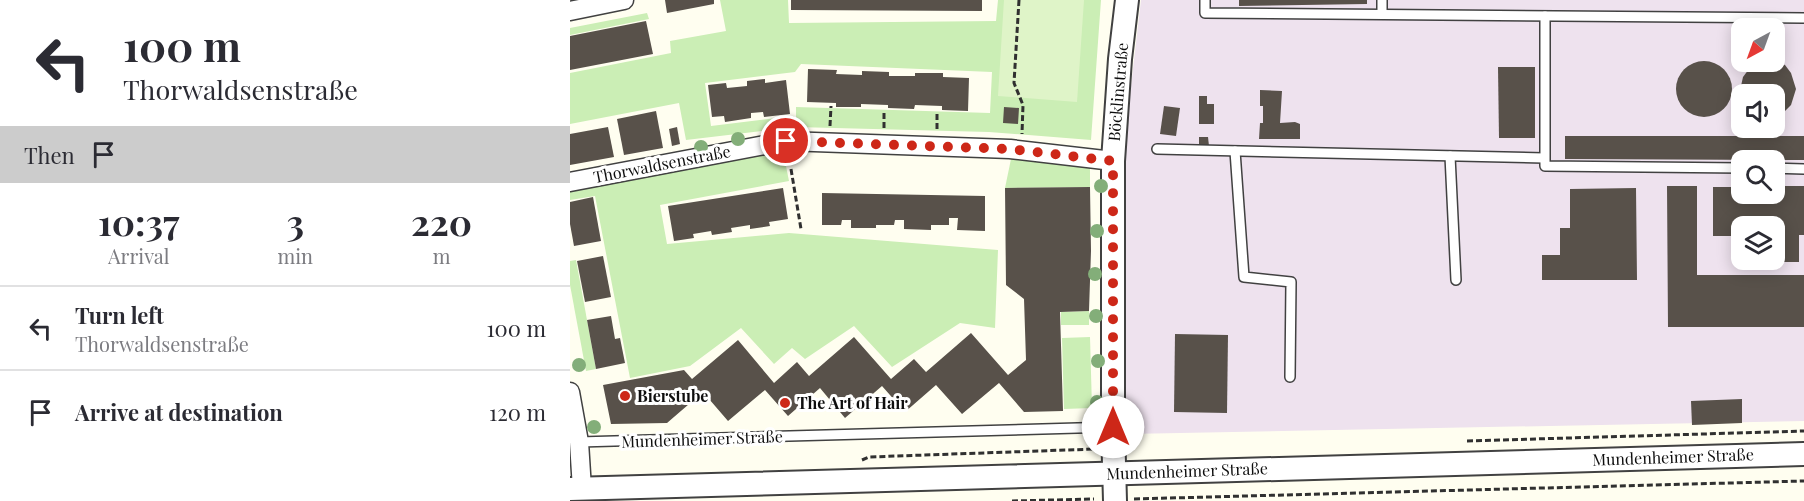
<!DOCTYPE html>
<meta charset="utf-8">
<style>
:root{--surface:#fff;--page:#f2f2f3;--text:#2b2b33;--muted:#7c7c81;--line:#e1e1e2}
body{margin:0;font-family:"Playfair Display",serif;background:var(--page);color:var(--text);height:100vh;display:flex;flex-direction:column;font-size:22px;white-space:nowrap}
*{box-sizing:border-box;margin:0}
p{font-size:20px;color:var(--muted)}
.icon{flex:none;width:33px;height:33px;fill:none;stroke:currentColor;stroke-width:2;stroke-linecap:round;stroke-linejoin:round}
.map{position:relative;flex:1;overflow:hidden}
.sheet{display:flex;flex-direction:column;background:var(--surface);width:570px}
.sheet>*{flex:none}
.guide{background:#fff;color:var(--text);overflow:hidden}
.needle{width:39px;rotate:221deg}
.fabs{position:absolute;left:1161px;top:18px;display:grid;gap:12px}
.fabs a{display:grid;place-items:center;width:54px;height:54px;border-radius:12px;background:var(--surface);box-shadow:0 3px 15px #0003;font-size:30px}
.pin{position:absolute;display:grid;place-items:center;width:51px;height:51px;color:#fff;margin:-26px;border:3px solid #fff;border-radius:50%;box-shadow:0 2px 6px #0007}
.me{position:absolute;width:66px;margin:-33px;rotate:0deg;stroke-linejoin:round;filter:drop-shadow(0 0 4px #0008)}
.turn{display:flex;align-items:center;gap:21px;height:126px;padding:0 24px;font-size:27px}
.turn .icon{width:78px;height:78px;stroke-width:2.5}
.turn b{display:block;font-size:42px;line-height:51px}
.then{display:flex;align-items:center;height:57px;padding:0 24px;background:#0003;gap:12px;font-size:22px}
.eta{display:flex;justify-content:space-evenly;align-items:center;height:102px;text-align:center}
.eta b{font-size:36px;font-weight:700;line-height:42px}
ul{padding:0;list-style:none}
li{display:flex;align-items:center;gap:18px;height:84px;padding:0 24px;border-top:2px solid var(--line)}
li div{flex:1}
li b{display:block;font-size:22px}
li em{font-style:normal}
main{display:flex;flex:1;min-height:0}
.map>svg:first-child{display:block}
.industrial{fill:#eee2ee;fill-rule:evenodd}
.green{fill:#cbeeb5;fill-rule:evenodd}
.pitch{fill:#dff4c8}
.building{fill:#58514a}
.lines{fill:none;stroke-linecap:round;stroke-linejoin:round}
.service-casing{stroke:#414141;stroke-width:12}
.minor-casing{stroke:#414141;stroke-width:21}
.tertiary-casing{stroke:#414141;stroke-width:26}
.path{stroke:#303030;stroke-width:3;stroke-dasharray:6 3;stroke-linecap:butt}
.service{stroke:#fff;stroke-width:9}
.minor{stroke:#fff;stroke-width:18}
.tertiary{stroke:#fff;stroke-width:22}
.tree{fill:#83ae79}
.route{stroke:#cd2718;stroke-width:10;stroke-dasharray:0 18}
.poi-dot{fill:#cd2718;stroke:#fff;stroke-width:2}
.labels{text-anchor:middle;stroke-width:6;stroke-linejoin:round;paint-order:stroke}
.street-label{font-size:16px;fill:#0e0e0e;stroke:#fff}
.poi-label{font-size:16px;font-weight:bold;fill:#0e0e0e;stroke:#fff;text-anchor:start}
</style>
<main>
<section class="sheet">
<div class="guide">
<div class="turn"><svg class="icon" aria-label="left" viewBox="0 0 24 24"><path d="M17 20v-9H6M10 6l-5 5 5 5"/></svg><div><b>100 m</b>Thorwaldsenstraße</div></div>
<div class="then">Then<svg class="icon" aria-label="arrive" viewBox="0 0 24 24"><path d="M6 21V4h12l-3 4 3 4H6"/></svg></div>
</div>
<div class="eta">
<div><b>10:37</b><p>Arrival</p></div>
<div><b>3</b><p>min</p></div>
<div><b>220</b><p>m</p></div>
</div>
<ul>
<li><svg class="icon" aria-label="left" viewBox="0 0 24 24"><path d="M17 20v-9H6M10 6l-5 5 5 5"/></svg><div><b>Turn left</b><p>Thorwaldsenstraße</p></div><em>100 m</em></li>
<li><svg class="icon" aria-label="arrive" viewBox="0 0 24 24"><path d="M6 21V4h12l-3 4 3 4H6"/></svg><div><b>Arrive at destination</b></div><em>120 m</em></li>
</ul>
</section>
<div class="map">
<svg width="1234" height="501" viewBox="0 0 1234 501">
<rect width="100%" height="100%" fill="#fffef0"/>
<path class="industrial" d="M571 0H1234V421L558 434 545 223ZM1172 28H1204V62H1172ZM1172 94H1204V128H1172ZM1172 160H1204V194H1172ZM1172 226H1204V260H1172Z"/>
<g class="green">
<path d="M150 0H218L219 23 426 21 428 0H531L521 140 419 132 226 127 116 140 109 103 0 124V73L101 53 100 41 156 31ZM231 64 422 72 420 113 226 107V121L224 116 141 126 135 83 225 72Z"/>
<path d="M77 13 79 19 0 35V28Z"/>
<path d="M213 151 219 181 90 205 97 244 219 233 428 250 425 328 390 323 322 367 284 326 235 359 222 348 204 364 171 328 120 366 60 378 25 196 0 200V191Z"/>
<path d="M441 159 520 168V187L435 188Z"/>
<path d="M6 260 26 369 16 371 0 285V261Z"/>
<path d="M519 311V325H491V312Z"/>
<path d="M520 337 522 408 494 409 492 338Z"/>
</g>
<path class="pitch" d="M434 0H514L507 102 428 96Z"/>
<g class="building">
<path d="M95 0H144V4L97 13Z"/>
<path d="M221 0H412V11L221 10Z"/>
<path d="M669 0H797V4L669 6Z"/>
<path d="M76 21 83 54 0 70V36Z"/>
<path d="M1206 61 1215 65 1221 73 1226 89 1221 105 1214 112 1204 115V94H1171V86L1173 77 1179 69 1186 63Z"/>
<circle cx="1134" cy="89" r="28"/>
<path d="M928 67H965V138H929Z"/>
<path d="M238 69 267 70 266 74 292 75V71L319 72V76H345V73H373V77L399 78 398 111 372 110V106L345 105 344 109 318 108V105L291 104V107H266V103L237 102Z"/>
<path d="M195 79V83L216 80 220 114 194 117 193 112 181 113V118L155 122 154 116 142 117 138 85 156 83 157 88 177 86V81Z"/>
<path d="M690 90 712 91 710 123 725 122 730 124V139H689L690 123H693V106H690Z"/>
<path d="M629 96H637V104H644V124H629Z"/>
<path d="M594 106 610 108 606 136 590 134Z"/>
<path d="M434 107 449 108 448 124 433 123Z"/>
<path d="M86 111 93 148 54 155 47 119Z"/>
<path d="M38 127 44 157 0 165V134Z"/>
<path d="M107 127 110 144 102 146 99 129Z"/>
<path d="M995 136H1234V160L995 159Z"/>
<path d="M629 137H638L639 146H629Z"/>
<path d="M1097 186H1127V275H1234V327H1098Z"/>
<path d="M1204 186H1234V235H1229V262H1203L1204 260V226H1172V236H1143V187H1172V194H1204Z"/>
<path d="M520 187 521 251 519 311 490 312 493 411 454 412 429 383 392 414 366 385 335 412 312 386 275 418 250 388 218 416 195 390 158 421 133 392 97 423 41 424 33 385 114 370 122 379 168 340 204 383 227 362 239 376 284 337 321 379 344 359 356 372 401 333 438 375 456 360 454 299 436 285 435 188Z"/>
<path d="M213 188 218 219 199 222 200 226 180 229V225L161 228 162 232 142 235 141 231 123 234 124 238 104 241 98 206Z"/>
<path d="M1066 188 1067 280H972V255H990V228H1000V189Z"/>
<path d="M252 193 415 196V231L387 230 388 218H379V225H361V230L334 229V220H325L324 225H306V228H281V220H272L271 225H252Z"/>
<path d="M23 197 31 241 4 246 0 224V202Z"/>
<path d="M33 256 41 297 15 302 7 261Z"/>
<path d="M41 316 45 339 50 338 55 363 26 369 17 320Z"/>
<path d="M605 334 658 335 657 413 604 412Z"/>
<path d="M1172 399V423L1122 425 1121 401Z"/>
</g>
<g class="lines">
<g class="service-casing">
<g id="service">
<path d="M635 0V13L1234 18"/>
<path d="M812 14V0"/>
<path d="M975 16V166L1172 168"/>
<path d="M587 149 974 158"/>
<path d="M665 151 674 277 721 282 720 377"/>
<path d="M880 156 886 280"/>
<path d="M1204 168 1234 169"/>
<path d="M9 442 543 427"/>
</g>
</g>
<g class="minor-casing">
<g id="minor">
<path d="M0 11 54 0"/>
<path d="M0 182 216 141 440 149 543 161"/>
<path d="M0 392 9 442 12 489"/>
</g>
</g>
<g class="tertiary-casing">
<g id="tertiary">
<path d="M0 489 1234 454"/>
<path d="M545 501 543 427V161L550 59 557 0"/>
</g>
</g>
<g class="path">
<path d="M449 0 444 83 453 105 452 134"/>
<path d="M260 126 261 106"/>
<path d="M314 128V112"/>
<path d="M367 129V113"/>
<path d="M221 169 231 229"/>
<path d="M897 441 1234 431"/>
<path d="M292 460 299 457 525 449"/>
<path d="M564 499 1234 481"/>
<path d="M442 501 524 499"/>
</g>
<use href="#service" class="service"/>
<use href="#minor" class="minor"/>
<use href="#tertiary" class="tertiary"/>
</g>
<g class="tree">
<circle cx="228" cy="131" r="7"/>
<circle cx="199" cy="135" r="7"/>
<circle cx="168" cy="139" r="7"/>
<circle cx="131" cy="147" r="7"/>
<circle cx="531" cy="186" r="7"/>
<circle cx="527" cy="231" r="7"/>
<circle cx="525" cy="274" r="7"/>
<circle cx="526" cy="316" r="7"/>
<circle cx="528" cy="361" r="7"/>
<circle cx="9" cy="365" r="7"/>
<circle cx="527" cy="402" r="7"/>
<circle cx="24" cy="427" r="7"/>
</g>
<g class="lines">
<path class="route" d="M216 141 440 149 543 161V427"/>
</g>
<g class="poi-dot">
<circle cx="55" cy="396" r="6"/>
<circle cx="215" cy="403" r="6"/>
</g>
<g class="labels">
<g class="street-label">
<text transform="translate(548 92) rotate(-85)" y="6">Böcklinstraße</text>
<text transform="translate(92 164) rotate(-11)" y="6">Thorwaldsenstraße</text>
<text transform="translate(132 439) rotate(-2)" y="6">Mundenheimer Straße</text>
<text transform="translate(1103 457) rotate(-2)" y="6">Mundenheimer Straße</text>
<text transform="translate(617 471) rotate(-2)" y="6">Mundenheimer Straße</text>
</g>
<g class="poi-label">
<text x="67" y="402">Bierstube</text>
<text x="227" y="409">The Art of Hair</text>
</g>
</g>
</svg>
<div class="fabs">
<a><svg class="needle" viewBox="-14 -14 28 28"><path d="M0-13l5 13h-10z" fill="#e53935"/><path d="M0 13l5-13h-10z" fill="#7c7c81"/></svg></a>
<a><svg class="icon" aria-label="sound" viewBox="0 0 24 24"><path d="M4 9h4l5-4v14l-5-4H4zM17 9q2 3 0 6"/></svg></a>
<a><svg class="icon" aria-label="search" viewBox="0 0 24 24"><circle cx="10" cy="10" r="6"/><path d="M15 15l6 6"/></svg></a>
<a><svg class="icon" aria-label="layers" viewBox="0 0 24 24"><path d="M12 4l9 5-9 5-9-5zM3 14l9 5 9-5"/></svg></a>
</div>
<div class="pin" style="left:216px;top:141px;background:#d93025"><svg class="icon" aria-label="arrive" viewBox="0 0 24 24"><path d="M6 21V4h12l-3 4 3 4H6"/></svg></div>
<svg class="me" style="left:543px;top:427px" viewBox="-20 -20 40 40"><circle r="19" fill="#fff"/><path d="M0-13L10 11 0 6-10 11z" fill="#cd2718"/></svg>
</div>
</main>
